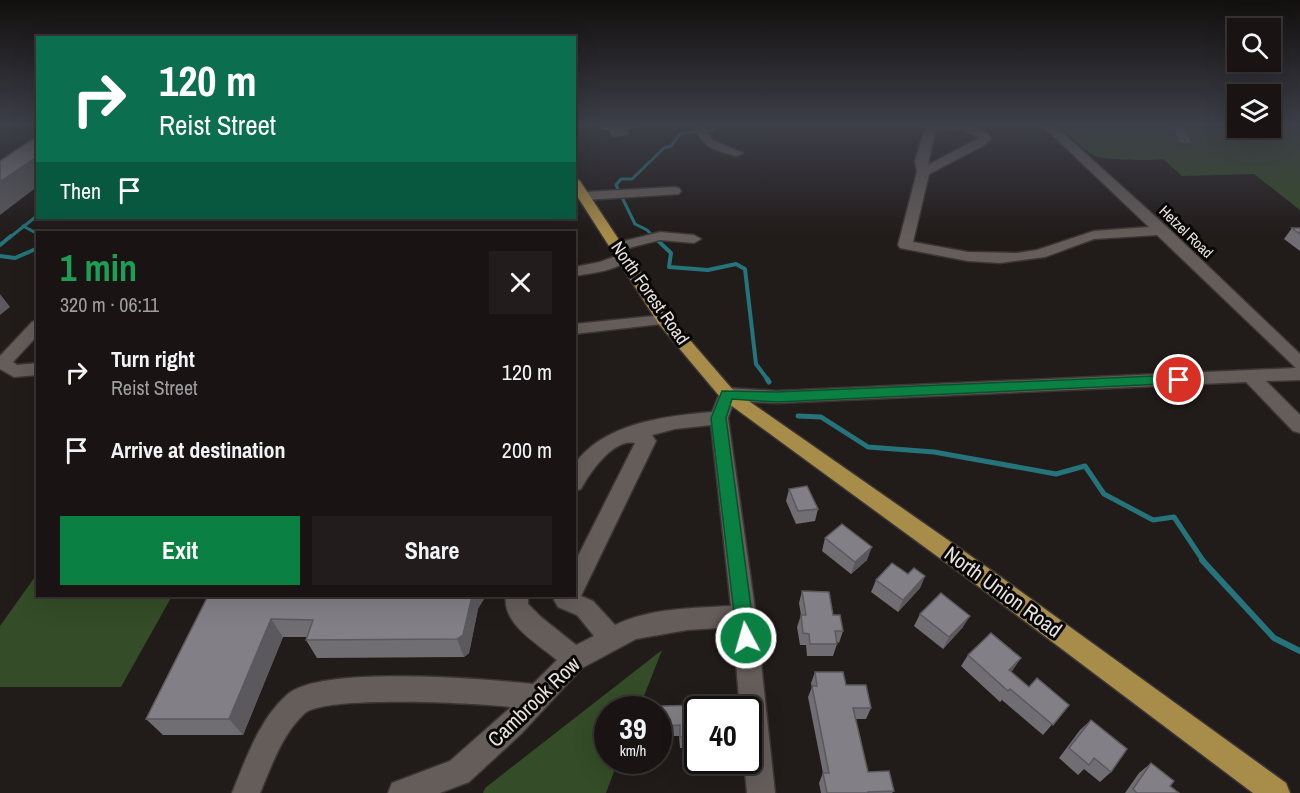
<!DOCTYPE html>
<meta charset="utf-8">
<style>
:root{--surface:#191413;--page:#221d1c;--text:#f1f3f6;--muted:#9f9ea0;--line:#373333;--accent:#0b8043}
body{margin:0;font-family:"Archivo Narrow",sans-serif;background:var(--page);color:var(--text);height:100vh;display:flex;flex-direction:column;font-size:22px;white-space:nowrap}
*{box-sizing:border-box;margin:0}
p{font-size:20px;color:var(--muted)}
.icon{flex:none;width:33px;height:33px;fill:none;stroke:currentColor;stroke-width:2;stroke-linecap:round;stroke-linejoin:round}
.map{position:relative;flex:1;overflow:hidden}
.drawer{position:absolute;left:36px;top:231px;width:540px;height:366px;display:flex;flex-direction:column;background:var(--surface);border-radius:0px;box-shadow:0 6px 24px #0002,0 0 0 2px var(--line)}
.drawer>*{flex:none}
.top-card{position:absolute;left:36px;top:36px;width:540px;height:183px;border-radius:0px;box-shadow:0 6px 24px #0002,0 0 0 2px var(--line);background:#0b6e4f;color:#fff;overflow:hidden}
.controls{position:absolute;left:1227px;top:18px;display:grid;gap:12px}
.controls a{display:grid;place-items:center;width:54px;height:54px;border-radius:0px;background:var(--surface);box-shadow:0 6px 24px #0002,0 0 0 2px var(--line);font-size:30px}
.speed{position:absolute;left:594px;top:696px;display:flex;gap:12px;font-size:30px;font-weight:700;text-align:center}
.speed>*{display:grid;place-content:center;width:78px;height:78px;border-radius:50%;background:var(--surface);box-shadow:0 6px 24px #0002,0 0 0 2px var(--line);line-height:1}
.speed small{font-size:15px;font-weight:400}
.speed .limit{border:3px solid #111;border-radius:9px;background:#fff;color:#111}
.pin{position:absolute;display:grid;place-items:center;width:51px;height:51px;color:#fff;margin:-26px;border:3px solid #fff;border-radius:50%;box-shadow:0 2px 6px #0007}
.me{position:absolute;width:66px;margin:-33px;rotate:354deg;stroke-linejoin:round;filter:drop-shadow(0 0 4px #0008)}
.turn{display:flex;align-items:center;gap:21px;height:126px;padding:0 24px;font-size:27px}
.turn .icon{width:78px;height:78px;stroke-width:2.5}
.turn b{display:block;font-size:42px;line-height:51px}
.then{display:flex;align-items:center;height:57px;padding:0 24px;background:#0003;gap:12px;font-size:22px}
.round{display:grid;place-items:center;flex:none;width:63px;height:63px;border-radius:0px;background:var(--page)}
.headline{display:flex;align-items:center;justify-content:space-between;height:102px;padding:0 24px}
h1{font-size:36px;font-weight:700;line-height:45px;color:#1e9e55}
.action{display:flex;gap:12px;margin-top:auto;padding:12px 24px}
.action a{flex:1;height:69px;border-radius:0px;background:var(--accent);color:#fff;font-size:24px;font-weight:700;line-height:69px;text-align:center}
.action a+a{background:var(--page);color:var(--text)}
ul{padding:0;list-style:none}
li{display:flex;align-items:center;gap:18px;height:78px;padding:0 24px}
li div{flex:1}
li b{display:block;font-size:22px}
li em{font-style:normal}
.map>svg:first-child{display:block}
.green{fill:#344c27}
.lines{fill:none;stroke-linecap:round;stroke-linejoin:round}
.stream-far3{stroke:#25737b;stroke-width:3}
.stream-far2{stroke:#25737b;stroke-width:4}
.stream-far1{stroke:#25737b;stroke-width:5}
.stream{stroke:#25737b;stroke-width:6}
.minor-casing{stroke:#3b3635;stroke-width:3}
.major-casing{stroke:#3b3635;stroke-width:3}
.minor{fill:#645d5a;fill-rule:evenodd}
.major{fill:#a88c49;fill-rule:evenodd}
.wall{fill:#706d73}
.shaded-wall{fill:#5b595e}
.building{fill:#827f86;stroke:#5b595e;stroke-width:1.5}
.route{fill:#0b8043;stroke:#07532c;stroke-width:1.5}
.labels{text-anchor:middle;stroke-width:6;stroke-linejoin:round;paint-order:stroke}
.far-street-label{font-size:15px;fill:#e6e2e0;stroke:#090706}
.street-label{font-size:18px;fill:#e6e2e0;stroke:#090706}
.near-street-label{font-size:21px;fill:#e6e2e0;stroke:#090706}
</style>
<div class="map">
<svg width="1300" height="793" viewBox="0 0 1300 793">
<rect width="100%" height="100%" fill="#211b19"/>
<g class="green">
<path d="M1057 125H1237L1238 128H1270L1271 125H1300V210L1254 174 1182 176 1163 159C1154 161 1103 160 1095 156 1082 149 1069 135 1057 125Z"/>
<path d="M37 574 38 596H172L121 687H0V626Z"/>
<path d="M662 650 639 709 608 710V760L618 761 606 793H483L485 788Z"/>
</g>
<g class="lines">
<g class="stream-far3">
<path d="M23 226 38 234"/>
<path d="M9 238 38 215"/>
<path d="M655 238 647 230 635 224 616 185 621 179H632L664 148 671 146 681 133 711 131 714 128 711 125"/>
</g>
<g class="stream-far2">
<path d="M653 236 671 253 669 267 708 270 736 264 745 269 756 364 768 380"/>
<path d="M0 245 11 236"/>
<path d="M0 256 15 258 38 248"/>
</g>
<g class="stream-far1">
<path d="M767 379 769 382"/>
<path d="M798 416 821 417 868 447 934 452 1056 474 1085 466 1104 494 1153 520 1174 517 1204 562"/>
</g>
<path class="stream" d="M1202 560 1274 638 1300 651"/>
<g class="minor-casing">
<g id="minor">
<path d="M694 125H704L712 140 743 153 737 156C716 151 701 147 694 125Z"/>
<path d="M928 125H971L987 132 991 139 983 146 929 174 913 242 968 252 1017 253 1037 250 1094 231 1149 227 1042 125H1054L1168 228 1300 354V380L1266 381 1300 415V433L1293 431 1246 382 777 403 734 401 728 418 756 616 775 793H747L744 760H748V710H740L733 627 687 630 636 639 582 668 521 734 469 782 440 793H388L392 783 450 761 511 707C478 703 327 695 305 713 282 734 272 765 260 793H232C246 759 259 719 288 694 322 665 487 679 533 684L557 660C537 643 502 624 506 596H528V604L541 617 576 645 594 636 577 615 558 607 554 600 556 596H574V564L635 443C614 438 590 472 581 489L574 491V465C603 423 665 416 712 412L721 390 727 388 777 391 1296 368 1157 235 1094 239 1045 257 1000 263 968 261 900 248 898 245 917 172 915 161 925 128ZM962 129 979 138 928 165 935 131ZM711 425 731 606C693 608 650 608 615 625L593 601 581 596 656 441 652 435 675 429Z"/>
<path d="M1171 125H1182L1191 141 1189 143H1181Z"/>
<path d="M675 187 679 188 681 191 679 194 585 200 579 196 585 192Z"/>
<path d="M660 232 694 235 701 239 694 243 660 240 617 251 610 247 612 244Z"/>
<path d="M624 253 631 257C618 271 593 273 574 276V267L600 262Z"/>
<path d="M664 315 672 320 670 323 574 334V324Z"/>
<path d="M38 320V335L13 362 17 365 38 363V375L14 377 0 369V356L32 322Z"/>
</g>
</g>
<g class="major-casing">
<path id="major" d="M574 177 580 181 670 317 733 390 998 575 1286 783 1290 793H1253L982 589 721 398 658 323 574 191Z"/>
</g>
<use href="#minor" class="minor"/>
<use href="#major" class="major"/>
</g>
<g class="wall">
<path d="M599 125H637V126L628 130 629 135 613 137 608 130H603Z"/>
<path d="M1292 228H1300V251L1284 239Z"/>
<path d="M789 489 818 509 815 521 796 524 786 501Z"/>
<path d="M825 538 867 560 851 574 822 551Z"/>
<path d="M908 574 925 576 920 588 898 612 871 592 876 580Z"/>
<path d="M802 591 833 615 843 631 839 643 837 642V644L833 656H807L806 645H800L797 627 801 615 799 603Z"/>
<path d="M208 596 478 609 469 653 464 657 317 658 306 640 307 637H283L243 735H163L146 719Z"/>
<path d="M920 614 963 627 943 649 914 626Z"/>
<path d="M968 655 1013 670 1011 671 1029 687 1069 705 1043 735 1002 700 1000 702 961 666Z"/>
<path d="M815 672 846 685 871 708 866 719H856L868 772 894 791 892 793H821L819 783 823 773 808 697 812 687 811 683Z"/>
<path d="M661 706 698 710V747L680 748 679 736H662Z"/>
<path d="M1091 720 1111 772 1100 782 1084 769 1078 775 1059 758 1080 730Z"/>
<rect x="616" y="760" width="23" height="2"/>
<path d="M1151 763 1170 786 1179 793H1125L1139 773Z"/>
</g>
<g class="shaded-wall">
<path d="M624 125H637V126L628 130 629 135 613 137V127Z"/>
<path d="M38 156V186L0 215V182Z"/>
<path d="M0 294 10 307 0 315Z"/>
<path d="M872 547 867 560 851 574 855 562Z"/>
<path d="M925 576 920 588 898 612 903 600Z"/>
<path d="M472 596H486L478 609 469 653 464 657 457 639Z"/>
<path d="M970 616 963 627 943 649 949 637Z"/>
<path d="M271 619 283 637 243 735 229 719Z"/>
<path d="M1021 658 1013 670 1001 681 1009 670Z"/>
</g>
<g class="building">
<path d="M611 125H624L613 127Z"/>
<path d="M33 139H38V156L0 182V161Z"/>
<path d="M1292 228H1300V234Z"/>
<path d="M807 486 818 509 798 511 789 489Z"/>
<path d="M842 524 872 547 855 562 825 538Z"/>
<path d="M892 563 908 574 914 568 925 576 903 600 876 580Z"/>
<path d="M802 591 829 592 833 615H840L843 631H835L837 644H810L809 634 803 633 801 615H806Z"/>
<path d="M941 593 970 616 949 637 920 614Z"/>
<path d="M208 596H472L463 635 457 639 306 640 313 620 271 619 229 719H146Z"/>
<path d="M991 633 1021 658 1009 670 1029 687 1037 678 1069 705 1053 725 1010 689 1008 691 968 655Z"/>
<path d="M815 672H843L846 685H866L871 708H853L868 772 889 771 894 791 868 792V793H827L823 773H829L812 686H817Z"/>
<path d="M705 705V710H698V737H680V725L662 726 661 706Z"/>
<path d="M1091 720 1127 749 1111 772 1094 758 1089 765 1069 748Z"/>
<path d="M1151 763 1174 781 1170 786 1179 793H1137L1133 789Z"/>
</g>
<linearGradient id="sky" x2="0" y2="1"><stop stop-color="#120f0e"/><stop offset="0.53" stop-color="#3d3f49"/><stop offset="1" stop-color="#3d3f49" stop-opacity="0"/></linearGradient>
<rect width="1300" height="236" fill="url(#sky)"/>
<path class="route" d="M1179 375 1186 380 1184 383 777 402 732 399 726 418 755 638 753 644 746 647 740 644 737 638 711 418 722 391 777 392Z"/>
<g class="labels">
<g class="far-street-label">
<text transform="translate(1186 232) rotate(44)" y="5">Hetzel Road</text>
</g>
<g class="street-label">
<text transform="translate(650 293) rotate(55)" y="6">North Forest Road</text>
</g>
<g class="near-street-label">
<text transform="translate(1003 592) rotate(36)" y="7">North Union Road</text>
<text transform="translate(534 702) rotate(-44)" y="7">Cambrook Row</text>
</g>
</g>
</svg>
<div class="controls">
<a><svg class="icon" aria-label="search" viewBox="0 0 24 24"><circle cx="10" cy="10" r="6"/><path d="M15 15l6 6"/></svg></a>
<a><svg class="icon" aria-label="layers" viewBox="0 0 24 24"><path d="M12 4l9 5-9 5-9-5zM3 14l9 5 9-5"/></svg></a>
</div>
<div class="speed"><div>39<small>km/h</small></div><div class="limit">40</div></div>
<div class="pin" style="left:1179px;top:380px;background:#d93025"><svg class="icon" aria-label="arrive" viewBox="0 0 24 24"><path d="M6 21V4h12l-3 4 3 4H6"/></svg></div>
<svg class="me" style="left:746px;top:638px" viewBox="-20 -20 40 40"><circle r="17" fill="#0b8043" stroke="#fff" stroke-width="3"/><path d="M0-11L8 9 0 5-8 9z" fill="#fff"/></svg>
<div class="top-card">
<div class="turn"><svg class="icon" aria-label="right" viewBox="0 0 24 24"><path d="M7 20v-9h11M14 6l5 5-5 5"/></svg><div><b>120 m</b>Reist Street</div></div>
<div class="then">Then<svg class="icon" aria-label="arrive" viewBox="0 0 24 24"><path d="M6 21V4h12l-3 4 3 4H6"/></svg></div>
</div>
<section class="drawer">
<div class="headline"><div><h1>1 min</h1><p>320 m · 06:11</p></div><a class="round"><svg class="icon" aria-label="close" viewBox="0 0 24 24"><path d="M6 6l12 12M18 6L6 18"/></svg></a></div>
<ul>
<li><svg class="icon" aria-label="right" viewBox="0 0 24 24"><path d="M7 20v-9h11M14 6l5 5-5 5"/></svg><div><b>Turn right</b><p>Reist Street</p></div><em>120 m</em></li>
<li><svg class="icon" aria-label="arrive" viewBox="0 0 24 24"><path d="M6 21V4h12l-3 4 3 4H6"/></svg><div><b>Arrive at destination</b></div><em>200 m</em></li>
</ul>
<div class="action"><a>Exit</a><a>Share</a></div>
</section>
</div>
